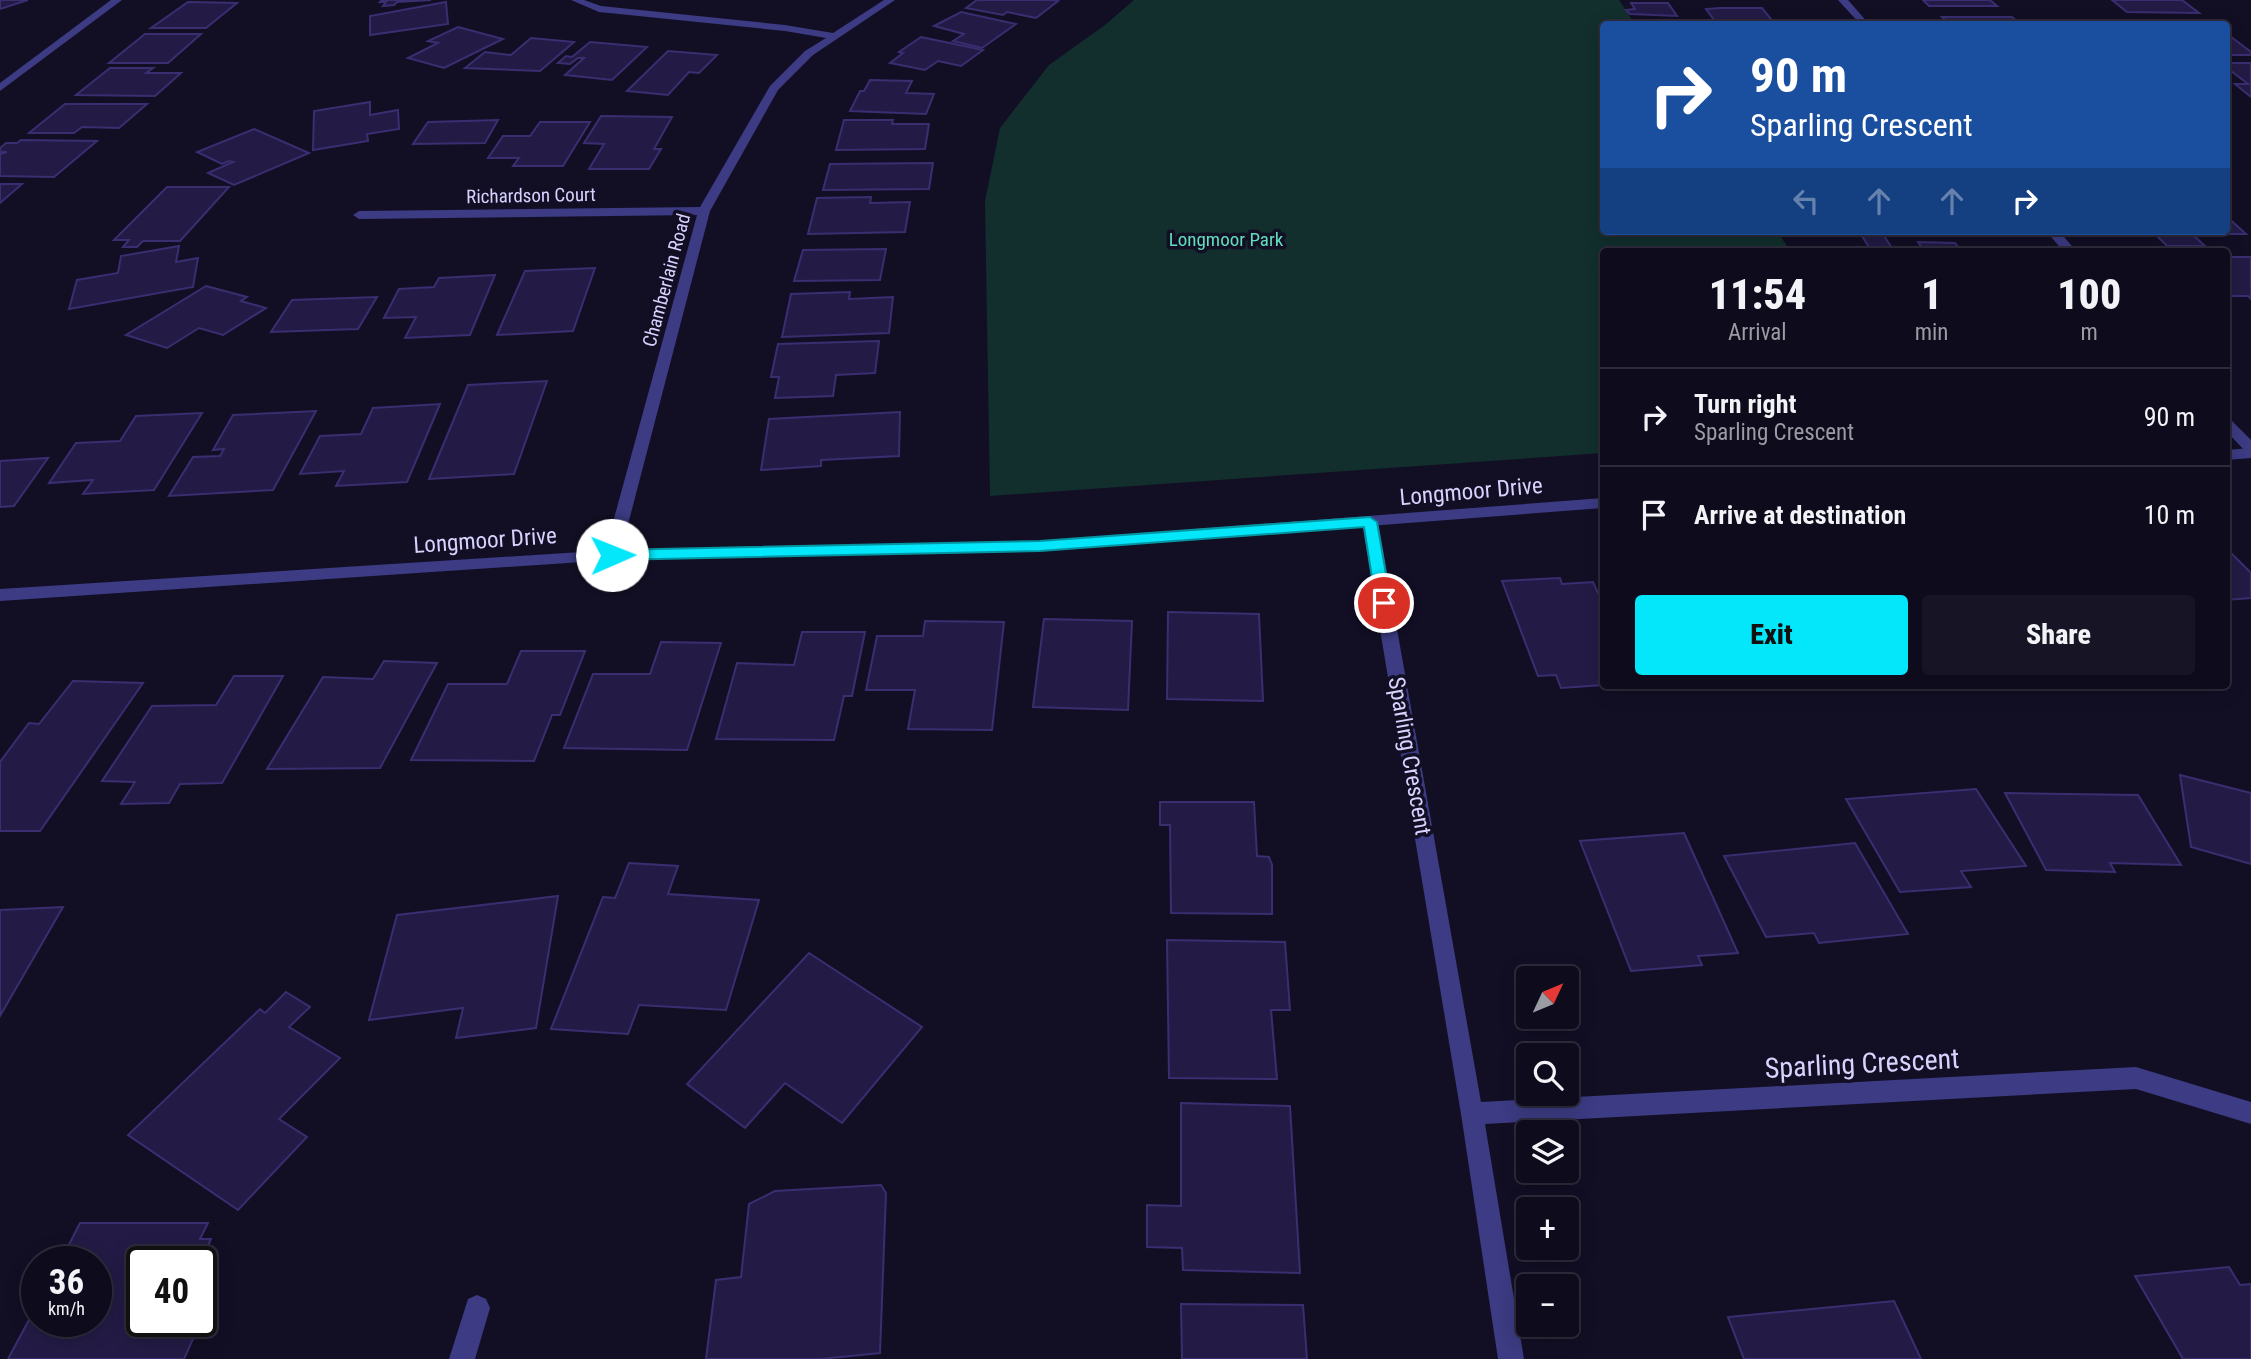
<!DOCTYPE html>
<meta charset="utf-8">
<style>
:root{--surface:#0e0b1c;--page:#171425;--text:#f1f3f6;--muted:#9b9ba3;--line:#2e2b3b;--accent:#04e6fa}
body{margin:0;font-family:"Roboto Condensed",sans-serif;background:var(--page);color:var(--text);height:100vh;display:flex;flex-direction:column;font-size:26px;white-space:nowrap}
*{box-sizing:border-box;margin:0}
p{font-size:23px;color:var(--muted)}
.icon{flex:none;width:38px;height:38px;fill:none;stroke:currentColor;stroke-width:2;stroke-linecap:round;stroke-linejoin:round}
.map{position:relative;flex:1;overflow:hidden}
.panel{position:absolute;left:1600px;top:248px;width:630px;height:441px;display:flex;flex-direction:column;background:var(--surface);border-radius:7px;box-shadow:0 4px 18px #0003,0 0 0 2px var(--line)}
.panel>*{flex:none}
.banner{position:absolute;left:1600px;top:21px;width:630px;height:214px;border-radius:7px;box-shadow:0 4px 18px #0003,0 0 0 2px var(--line);background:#1a4fa0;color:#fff;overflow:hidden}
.needle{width:46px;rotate:46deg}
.controls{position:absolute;left:1516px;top:966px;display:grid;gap:14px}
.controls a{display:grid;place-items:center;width:63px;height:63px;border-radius:7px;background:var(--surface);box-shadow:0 4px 18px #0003,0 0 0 2px var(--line);font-size:35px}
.speed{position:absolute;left:21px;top:1246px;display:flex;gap:14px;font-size:35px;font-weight:700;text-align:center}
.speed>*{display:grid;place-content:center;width:91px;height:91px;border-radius:50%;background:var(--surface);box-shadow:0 4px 18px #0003,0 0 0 2px var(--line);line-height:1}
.speed small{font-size:18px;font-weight:400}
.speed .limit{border:4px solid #111;border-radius:10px;background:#fff;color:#111}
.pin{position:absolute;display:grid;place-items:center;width:60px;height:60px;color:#fff;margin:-30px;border:4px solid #fff;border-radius:50%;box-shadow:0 2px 7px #0007}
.me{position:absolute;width:77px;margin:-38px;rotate:89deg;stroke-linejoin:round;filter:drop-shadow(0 0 5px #0008)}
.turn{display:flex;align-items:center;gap:24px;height:147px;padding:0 35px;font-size:32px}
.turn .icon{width:91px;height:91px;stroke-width:2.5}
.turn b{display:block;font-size:49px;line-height:60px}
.lanes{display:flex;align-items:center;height:66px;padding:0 35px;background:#0003;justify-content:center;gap:35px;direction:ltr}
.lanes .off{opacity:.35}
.eta{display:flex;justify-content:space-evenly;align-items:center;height:119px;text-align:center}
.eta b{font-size:42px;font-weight:800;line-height:49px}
.cta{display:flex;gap:14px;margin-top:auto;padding:14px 35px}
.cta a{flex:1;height:80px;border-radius:7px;background:var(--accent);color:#111;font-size:28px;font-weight:800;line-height:80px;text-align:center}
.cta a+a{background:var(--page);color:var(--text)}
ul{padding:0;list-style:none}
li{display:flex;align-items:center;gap:21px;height:98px;padding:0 35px;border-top:2px solid var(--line)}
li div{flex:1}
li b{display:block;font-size:26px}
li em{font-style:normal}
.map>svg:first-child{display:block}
.green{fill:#122f2d}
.building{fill:#231b45;stroke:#3a2e71;stroke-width:2}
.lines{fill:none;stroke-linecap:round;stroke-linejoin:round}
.minor{fill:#3c3b83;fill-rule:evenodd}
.tertiary{fill:#3c3b83;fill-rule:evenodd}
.route{fill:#04e6fa;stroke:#0396a2;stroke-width:2}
.labels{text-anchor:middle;stroke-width:7;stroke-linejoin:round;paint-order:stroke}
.far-street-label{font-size:19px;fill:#d8d3fe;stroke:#120f25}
.far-park-label{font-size:19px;fill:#60debc;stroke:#120f25}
.street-label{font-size:23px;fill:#d8d3fe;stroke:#120f25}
.near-street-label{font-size:28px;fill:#d8d3fe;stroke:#120f25}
</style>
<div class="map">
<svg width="2251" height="1359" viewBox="0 0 2251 1359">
<rect width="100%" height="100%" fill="#120f25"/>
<path class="green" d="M1134 0H1619L1635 24H1603V231H1777L1791 252H1603V453L990 496 985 201 1000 128 1049 65 1105 25Z"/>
<g class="building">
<path d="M0 0H28L0 9Z"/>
<path d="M382 0H431L397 2 394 5 383 6 386 2H380Z"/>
<path d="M977 0H1053L1058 1 1036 18 1007 12 1003 15 966 8Z"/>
<path d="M1923 0H1990L1997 6H1929Z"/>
<path d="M2112 0H2182L2199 13 2127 12Z"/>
<path d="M188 2 237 3 206 28H151Z"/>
<path d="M446 2 448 24 370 35V16Z"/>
<path d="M1631 3H1668L1677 16 1630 14 1626 10 1635 9Z"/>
<path d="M1720 8H1762L1775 24H1717L1706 9Z"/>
<path d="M961 12 1016 24 982 48 953 41 964 34 934 26Z"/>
<path d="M1942 17H2012L2020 24H1950Z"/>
<path d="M2168 21H2210L2214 24H2173Z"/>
<path d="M458 27 503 39 444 68 408 58 438 43 428 41Z"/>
<path d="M2226 33 2251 52V55H2226Z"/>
<path d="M145 34H201L168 63H109Z"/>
<path d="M921 37 983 50 961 66 938 61 925 70 890 63 903 53 899 52Z"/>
<path d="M531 38 574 42 540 71 465 68 485 52 511 55Z"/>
<path d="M590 42 647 47 612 80 565 75 584 58H578L570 64 558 63 566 56 572 57Z"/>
<path d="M668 51 717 55 699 73 689 72 668 95 627 91Z"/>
<path d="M2226 63H2251V97L2235 84H2248L2226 67Z"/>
<path d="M110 68H153L146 73H181L155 96 76 95Z"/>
<path d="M870 80 912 81 906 93 934 94 926 114 850 111 860 91H864Z"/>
<path d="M370 102V115L398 110 399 129 367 134 368 141 313 150 314 111Z"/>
<path d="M65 104H147L119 128 82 127 74 133H29Z"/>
<path d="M601 116 672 117 654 149H661L649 169H589L604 144 584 143Z"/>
<path d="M498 120 485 143 413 144 428 122Z"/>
<path d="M844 120H893L892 124H929L925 149 836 150Z"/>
<path d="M540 122H590L563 166H513L519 158H488L503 136H530Z"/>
<path d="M254 129 309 153 234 185 208 173 233 162 229 161 222 164 197 152Z"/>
<path d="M21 140 97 141 54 177 0 176V154L7 152H0V148L6 143H17Z"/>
<path d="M933 163 929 189 823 190 830 164Z"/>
<path d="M0 184H22L0 203Z"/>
<path d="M167 187H229L180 241H143L137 247H123L129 240H114Z"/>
<path d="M871 197 870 203 910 202 905 232 808 234 817 198Z"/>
<path d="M2226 216 2246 234H2192L2205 246H2167L2152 231H2226Z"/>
<path d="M1860 231H1946L1949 234 1862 233Z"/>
<path d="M1862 236H1884L1894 251 1925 252H1872Z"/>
<path d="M1918 242 1955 243 1962 252H1925Z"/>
<path d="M179 246 176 262 198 258 193 287 69 309 77 280 118 273 121 256Z"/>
<path d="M886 249 880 280 794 281 803 250Z"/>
<path d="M2226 257H2251V299L2248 296H2226Z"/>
<path d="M595 268 573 331 497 335 525 271Z"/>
<path d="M495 275 470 335 405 338 416 317 384 318 399 289 434 287 439 278Z"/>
<path d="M206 286 247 297 241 301 266 308 223 335 199 328 167 348 126 335Z"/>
<path d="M850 292 849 299 893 297 889 333 782 337 791 294Z"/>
<path d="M377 297 358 329 271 332 292 300Z"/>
<path d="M879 341 875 373 836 375 833 396 775 398 779 377H771L778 344Z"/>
<path d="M547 381 514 474 429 479 468 385Z"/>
<path d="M440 404 407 482 336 486 344 471 300 474 320 436 361 434 373 408Z"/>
<path d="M316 411 273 490 169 496 193 457 220 456 224 449 213 450 233 415Z"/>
<path d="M900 412 899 456 821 460V466L761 470 769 419Z"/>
<path d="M202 413 154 490 83 494 93 480 49 483 76 443 120 441 136 416Z"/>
<path d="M48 458 14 506 0 507V461Z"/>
<path d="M2226 548 2251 573V598L2226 600Z"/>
<path d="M1560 578 1562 584 1593 582 1603 604V685L1561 688 1556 675 1538 676 1502 581Z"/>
<path d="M1168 612 1259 614 1263 701 1167 699Z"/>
<path d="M1044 619 1132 621 1128 710 1033 707Z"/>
<path d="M925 621 1004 622 992 730 908 729 915 690H866L877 636H923Z"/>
<path d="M802 632H865L852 696H844L834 740 716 739 737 663 794 665Z"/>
<path d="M661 642 721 643 687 750 564 748 593 674H650Z"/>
<path d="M521 651H585L560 715H552L534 761 411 760 448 684H507Z"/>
<path d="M384 661 437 663 380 768 267 769 323 677 373 679Z"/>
<path d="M234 676H283L222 783 180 784 169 803 121 804 135 782 102 781 152 706 216 705Z"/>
<path d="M73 681 143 683 40 831H0V762L29 723 39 724Z"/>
<path d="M2180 775 2251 793V864L2191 847Z"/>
<path d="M1976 789 2026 866 1961 871 1971 887 1900 892 1846 799Z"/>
<path d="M2005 793 2138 795 2181 865 2110 863 2115 872 2046 870Z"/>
<path d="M1160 802H1254L1257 856 1269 857 1272 865V914L1171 913 1170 825H1160Z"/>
<path d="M1684 833 1738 953 1698 956 1702 965 1631 971 1580 841Z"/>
<path d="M1855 843 1908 934 1819 943 1814 933 1766 937 1724 856Z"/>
<path d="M629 863 678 866 668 894 759 900 726 1010 639 1005 628 1034 551 1029 603 897 615 898Z"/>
<path d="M558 896 536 1028 456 1038 463 1008 369 1020 397 915Z"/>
<path d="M63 907 0 1016V910Z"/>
<path d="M1167 940 1285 942 1290 1010H1271L1277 1079 1169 1078Z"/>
<path d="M809 953 922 1027 842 1123 785 1083 745 1128 687 1084Z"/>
<path d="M286 992 310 1007 289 1027 340 1058 279 1119 307 1137 238 1210 128 1135 260 1009 265 1013Z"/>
<path d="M1181 1103 1290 1106 1300 1273 1183 1270 1182 1248 1147 1247V1205L1181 1206Z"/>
<path d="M881 1185 886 1193 880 1353 821 1359H706L716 1280 741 1277 749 1204 775 1191Z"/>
<path d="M80 1223H208L200 1239H211L201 1262H142V1321H201L184 1359H8L37 1305V1321H96V1262H60Z"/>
<path d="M2229 1267 2240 1285 2251 1284V1359H2183L2135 1276Z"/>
<path d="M1894 1301 1921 1359H1744L1728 1317Z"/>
<path d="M1181 1304 1303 1305 1307 1359H1182Z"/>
</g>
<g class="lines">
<g class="minor">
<path d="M111 0H122L0 91V83Z"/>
<path d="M571 0H584L601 6 785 25 833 33 884 0H895L813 55 778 90 710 211 620 555 612 560 604 555 697 215 359 219 353 215 359 211 700 207 770 86 805 51 826 38 785 31 599 12Z"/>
<path d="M1838 0H1848L1869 24H1860Z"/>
<path d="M2046 231H2059L2077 252H2064Z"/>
<path d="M2226 419 2231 420 2251 440V454L2246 452 2226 431Z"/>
<path d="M1370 517 1378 522 1481 1102 2136 1067 2251 1102V1124L2136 1089 1485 1124 1524 1359H1498L1461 1114 1362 522Z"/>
<path d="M477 1295 486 1299 490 1308 475 1359H449L468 1299Z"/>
</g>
<g class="tertiary">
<path d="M2251 448V458L2226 460V450Z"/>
<path d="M1603 498V508L1040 551 612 560 0 601V589L612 550 1040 541Z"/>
</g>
</g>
<path class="route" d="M1370 517 1377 522 1391 603 1384 608 1376 603 1364 527 1040 551 612 560 605 555 612 550 1040 541Z"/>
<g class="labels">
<g class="far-street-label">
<text transform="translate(531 195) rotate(-1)" y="7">Richardson Court</text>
<text transform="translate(666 280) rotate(-75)" y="7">Chamberlain Road</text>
</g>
<g class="far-park-label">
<text x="1226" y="246">Longmoor Park</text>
</g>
<g class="street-label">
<text transform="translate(1471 491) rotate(-5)" y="8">Longmoor Drive</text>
<text transform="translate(485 540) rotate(-4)" y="8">Longmoor Drive</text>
<text transform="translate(1410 756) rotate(80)" y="8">Sparling Crescent</text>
</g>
<g class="near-street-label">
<text transform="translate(1862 1063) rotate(-3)" y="10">Sparling Crescent</text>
</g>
</g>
</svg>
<div class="controls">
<a><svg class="needle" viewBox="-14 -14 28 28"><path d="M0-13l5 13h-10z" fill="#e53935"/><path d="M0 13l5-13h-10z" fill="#9b9ba3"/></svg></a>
<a><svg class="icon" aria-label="search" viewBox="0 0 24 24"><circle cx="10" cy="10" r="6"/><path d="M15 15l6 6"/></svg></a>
<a><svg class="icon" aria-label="layers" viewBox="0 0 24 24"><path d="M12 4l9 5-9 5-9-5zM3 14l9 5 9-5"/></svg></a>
<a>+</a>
<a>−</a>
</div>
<div class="speed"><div>36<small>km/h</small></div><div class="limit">40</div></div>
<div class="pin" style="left:1384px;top:603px;background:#d93025"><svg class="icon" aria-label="arrive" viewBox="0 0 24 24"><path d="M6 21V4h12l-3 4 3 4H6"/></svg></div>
<svg class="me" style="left:612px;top:555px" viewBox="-20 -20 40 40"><circle r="19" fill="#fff"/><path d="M0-13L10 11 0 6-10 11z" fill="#04e6fa"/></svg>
<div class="banner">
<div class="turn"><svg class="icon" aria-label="right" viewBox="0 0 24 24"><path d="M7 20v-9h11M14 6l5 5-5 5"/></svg><div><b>90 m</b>Sparling Crescent</div></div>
<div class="lanes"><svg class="icon off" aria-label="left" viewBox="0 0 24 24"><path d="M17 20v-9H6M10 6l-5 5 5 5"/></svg><svg class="icon off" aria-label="ahead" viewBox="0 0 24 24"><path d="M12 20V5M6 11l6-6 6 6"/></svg><svg class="icon off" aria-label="ahead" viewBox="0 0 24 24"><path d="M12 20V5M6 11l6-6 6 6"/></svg><svg class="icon" aria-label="right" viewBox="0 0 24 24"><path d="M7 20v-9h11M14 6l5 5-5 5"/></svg></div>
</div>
<section class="panel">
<div class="eta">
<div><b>11:54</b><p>Arrival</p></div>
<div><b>1</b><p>min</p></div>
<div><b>100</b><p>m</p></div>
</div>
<ul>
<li><svg class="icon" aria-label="right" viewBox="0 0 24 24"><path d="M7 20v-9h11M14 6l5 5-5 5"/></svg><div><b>Turn right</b><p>Sparling Crescent</p></div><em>90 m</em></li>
<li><svg class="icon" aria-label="arrive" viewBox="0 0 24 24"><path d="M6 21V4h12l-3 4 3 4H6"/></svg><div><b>Arrive at destination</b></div><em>10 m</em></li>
</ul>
<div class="cta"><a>Exit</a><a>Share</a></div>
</section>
</div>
